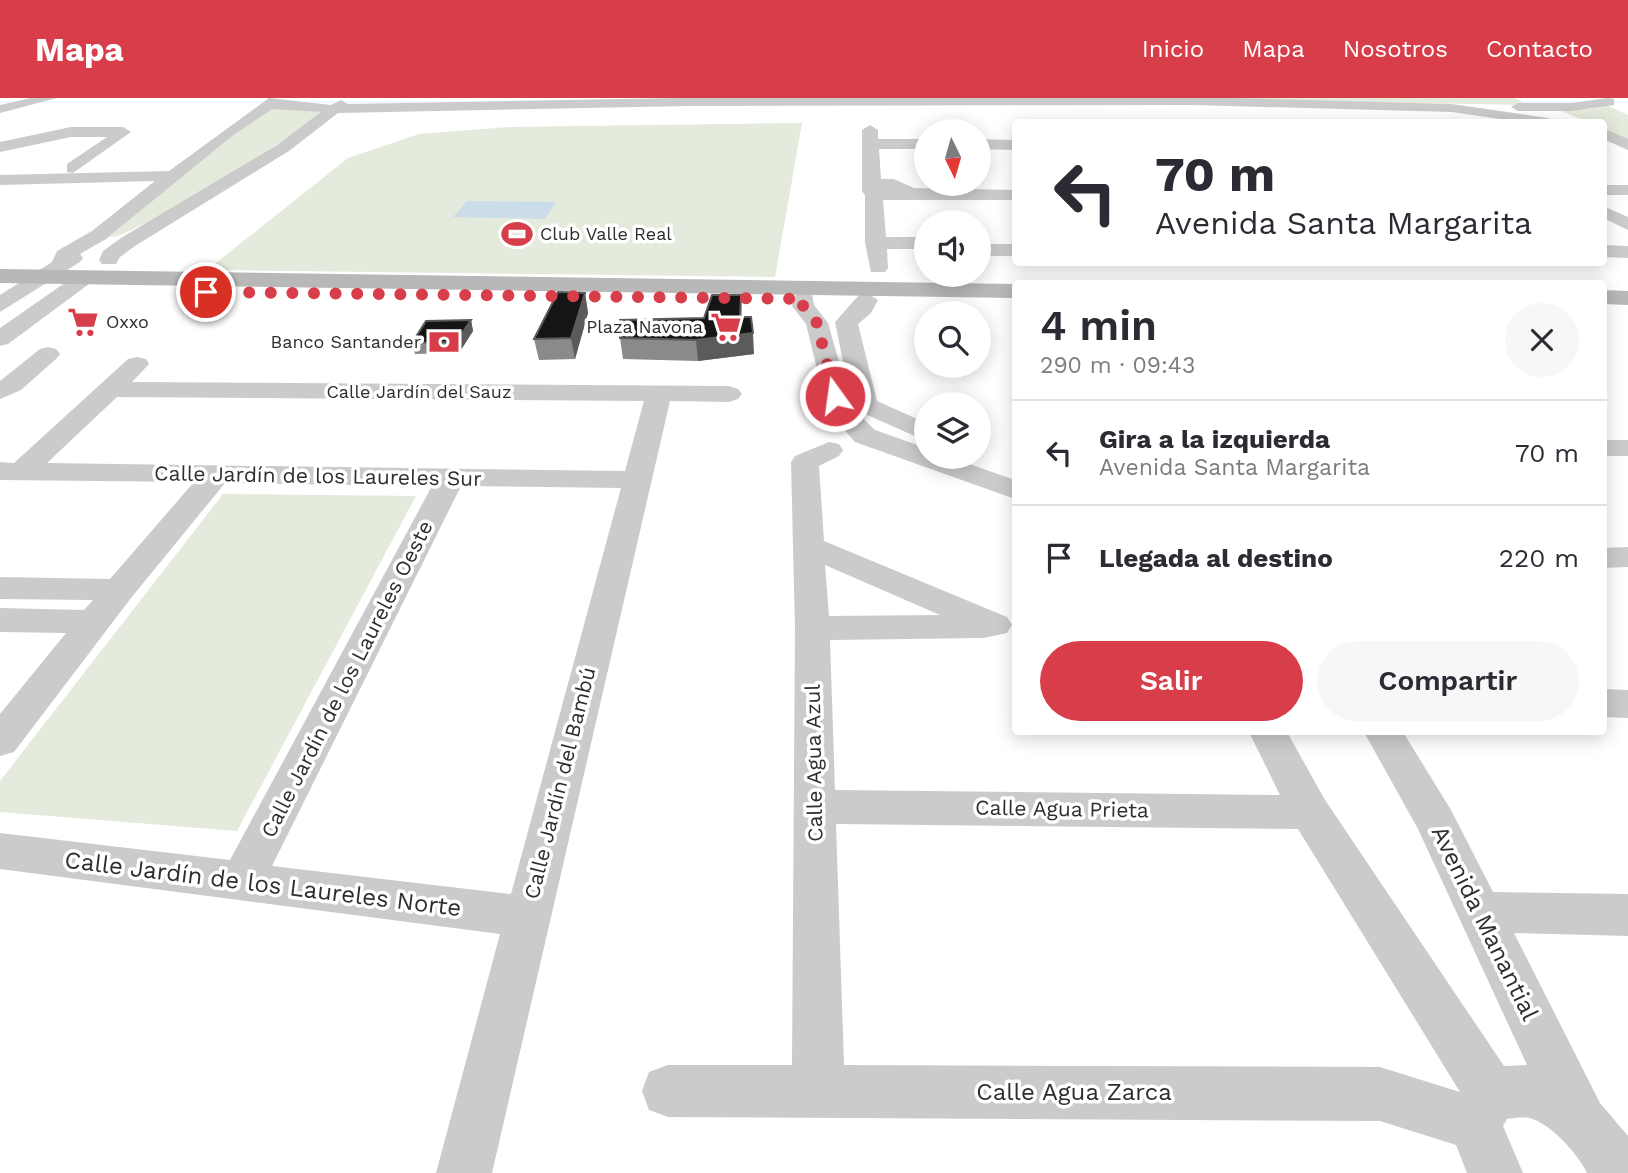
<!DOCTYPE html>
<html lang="es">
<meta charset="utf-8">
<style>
:root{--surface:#fff;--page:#f7f7f7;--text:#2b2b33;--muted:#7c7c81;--line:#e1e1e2;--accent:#d83d4a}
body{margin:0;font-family:"Work Sans",sans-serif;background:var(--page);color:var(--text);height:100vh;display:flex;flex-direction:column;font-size:26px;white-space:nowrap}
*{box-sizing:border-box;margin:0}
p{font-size:23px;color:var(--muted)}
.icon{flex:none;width:38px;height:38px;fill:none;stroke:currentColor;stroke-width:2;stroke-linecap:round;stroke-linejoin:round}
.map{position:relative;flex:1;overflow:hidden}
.drawer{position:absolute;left:1012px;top:182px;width:595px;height:455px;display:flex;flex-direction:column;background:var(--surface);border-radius:7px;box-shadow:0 4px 18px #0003}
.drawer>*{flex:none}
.guide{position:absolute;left:1012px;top:21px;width:595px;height:147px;border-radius:7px;box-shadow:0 4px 18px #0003;background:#fff;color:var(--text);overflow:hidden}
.needle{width:46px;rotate:175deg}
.buttons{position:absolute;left:914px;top:21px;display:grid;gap:14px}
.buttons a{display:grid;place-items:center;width:77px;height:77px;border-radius:50%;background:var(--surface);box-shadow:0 4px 18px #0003;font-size:35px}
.pin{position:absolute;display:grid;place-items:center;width:60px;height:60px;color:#fff;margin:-30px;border:4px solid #fff;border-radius:50%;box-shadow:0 2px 7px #0007}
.me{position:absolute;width:77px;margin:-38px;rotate:346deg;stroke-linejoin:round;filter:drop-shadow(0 0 5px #0008)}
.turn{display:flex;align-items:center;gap:24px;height:147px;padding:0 28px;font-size:32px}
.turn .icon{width:91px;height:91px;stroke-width:2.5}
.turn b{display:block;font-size:49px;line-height:60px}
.round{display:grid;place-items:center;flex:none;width:74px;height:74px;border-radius:37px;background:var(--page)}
.summary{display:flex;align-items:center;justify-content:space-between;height:119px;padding:0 28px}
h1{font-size:42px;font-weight:600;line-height:52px}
.cta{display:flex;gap:14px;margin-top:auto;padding:14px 28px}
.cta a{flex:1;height:80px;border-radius:42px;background:var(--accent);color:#fff;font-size:28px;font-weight:600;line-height:80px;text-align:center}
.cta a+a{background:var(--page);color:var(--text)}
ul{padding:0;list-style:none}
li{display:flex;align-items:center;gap:21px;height:105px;padding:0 28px;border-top:2px solid var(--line)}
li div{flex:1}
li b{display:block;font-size:26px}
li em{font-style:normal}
header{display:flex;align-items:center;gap:42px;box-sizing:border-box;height:98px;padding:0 35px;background:var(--accent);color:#fff}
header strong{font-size:33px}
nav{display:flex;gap:38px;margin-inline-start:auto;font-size:24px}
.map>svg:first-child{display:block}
.green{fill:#e4eadc}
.water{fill:#cadde9}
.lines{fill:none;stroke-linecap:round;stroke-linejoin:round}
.street{fill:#cbcbcb;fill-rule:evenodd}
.secondary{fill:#b8b8b8;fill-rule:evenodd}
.wall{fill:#8a8a8a}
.shaded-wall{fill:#5b5b5b}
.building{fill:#151515;stroke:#5b5b5b;stroke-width:2}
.route{stroke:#d83d4a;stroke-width:12;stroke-dasharray:0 21.6}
.labels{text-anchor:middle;stroke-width:7;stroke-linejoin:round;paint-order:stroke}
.far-poi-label{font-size:18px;fill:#2e2e2e;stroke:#fff;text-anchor:start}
.far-street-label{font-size:18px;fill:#2e2e2e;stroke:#fff}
.street-label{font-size:21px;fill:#2e2e2e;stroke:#fff}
.near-street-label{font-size:24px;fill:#2e2e2e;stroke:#fff}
</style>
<header>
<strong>Mapa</strong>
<nav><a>Inicio</a><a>Mapa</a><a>Nosotros</a><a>Contacto</a></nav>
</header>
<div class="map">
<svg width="1628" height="1075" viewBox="0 0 1628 1075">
<rect width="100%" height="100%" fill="#fff"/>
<g class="green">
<path d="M1201 0H1515L1528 7 1207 1Z"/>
<path d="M1606 7 1628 17V42L1603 31V24H1588L1556 11H1590Z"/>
<path d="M270 10 322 14 300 32C271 49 131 142 109 139L232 36Z"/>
<path d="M802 25 775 179 207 172 348 60 419 36 509 29Z"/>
<path d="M223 396 416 398 237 733 0 714V683Z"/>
</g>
<path class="water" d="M467 103 556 104 545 121 453 119Z"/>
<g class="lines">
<g class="street">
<path d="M31 0H57L0 15V7Z"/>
<path d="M269 0 331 7 341 2 348 6 678 0H1236L1452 6 1548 20 1555 24H1521L1452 14 1192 7 688 8 338 15 289 53 135 148 120 159 116 166H102L99 162 103 153 121 140 277 47 321 14 272 11 232 38 106 141 80 156 83 160 80 164 0 214V197L52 164 57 153 92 133 155 83 0 87V77L169 73Z"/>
<path d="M1608 0 1614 1V7L1571 13H1518L1511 9 1518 5H1571Z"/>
<path d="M870 27 878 32V41H926V51H879L881 81H894L914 90 1015 92V102H883L886 139H926V151H887L888 170 885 174H871L865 145V97L862 93V32Z"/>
<path d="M71 29H123L131 34 73 75 67 74V66L107 39H71L0 54V44Z"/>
<path d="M1603 30 1628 41V52L1603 41Z"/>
<path d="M978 41 1015 42V52L978 51Z"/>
<rect x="1603" y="87" width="25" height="10"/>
<path d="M1603 108 1628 119V132L1603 120Z"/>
<rect x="978" y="146" width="37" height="12"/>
<path d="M1603 147 1628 148V160L1603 159Z"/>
<path d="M86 173 96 179 93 183 8 246 0 248V230L79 175Z"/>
<path d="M804 194 812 196 814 207 828 225 852 310 875 332 926 350V359H949L1015 382V401L855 344 827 312 806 226 792 208 796 196Z"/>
<path d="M867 195 878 202 871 215 858 226 877 303 926 325V343L856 312 852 307 835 224 859 197Z"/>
<path d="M48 249 56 251 60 256 56 261 21 292 0 301V283L40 251Z"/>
<path d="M137 259 146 261 149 266 132 284 729 288 738 291 742 296 738 301 729 304 670 303 492 1075H436L500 836 0 771V735L230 762 432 388 225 385 131 500 14 654 0 658V616L66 535 0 534V510L84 512 93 502 0 501V479L110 481 194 384 0 382V364L14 365 128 261ZM117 299 644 303 625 373 47 365ZM461 388 621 390 511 796 272 768Z"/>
<rect x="1603" y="342" width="25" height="16"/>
<path d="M829 344 839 346 843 352 839 358 819 368 824 443 1007 519 1012 527 1007 535 984 540 830 542 835 692 1280 697 1249 634H1287L1325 702 1504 968 1527 967 1418 731 1364 634H1403L1451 712 1493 794 1628 796V838L1514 835 1600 1005 1628 1038V1075H1587C1578 1056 1551 1026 1530 1020 1522 1019 1514 1020 1507 1021L1503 1028 1523 1075H1467L1456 1047 1380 1023 668 1019 649 1012 642 993 649 974 668 967H792L795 530 791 364 795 358ZM825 467 940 517 829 518ZM836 726 1298 731 1460 994 1380 969 844 967Z"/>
<path d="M1628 449V469L1603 470V450Z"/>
<path d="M1603 591 1628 592V620L1603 619Z"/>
</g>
<g class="secondary">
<path d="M0 171 1015 186V200L0 185Z"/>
<path d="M1603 192 1628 193V207L1603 206Z"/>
</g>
</g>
<g class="wall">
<path d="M585 195 588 215 575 261 539 262 534 241Z"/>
<path d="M742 219 754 256 698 263 623 261 620 240Z"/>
<path d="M471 222 473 233 459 255 415 256 412 245Z"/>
</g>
<g class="shaded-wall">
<path d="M585 195 588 215 575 261 571 240Z"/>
<path d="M741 197 742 236 753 235 754 256 698 263 696 242 740 219Z"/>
<path d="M471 222 473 233 459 255 456 244Z"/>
</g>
<g class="building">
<path d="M558 194 585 195 571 240 534 241Z"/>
<path d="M712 197H741L740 219H751L753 235 696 242 620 240V222L704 220Z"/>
<path d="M471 222 456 244 412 245 426 223Z"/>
</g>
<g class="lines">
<path class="route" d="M206 194 804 201 803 208 817 225 835 298"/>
</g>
<defs>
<g id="stadium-bare" transform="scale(2.415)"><path d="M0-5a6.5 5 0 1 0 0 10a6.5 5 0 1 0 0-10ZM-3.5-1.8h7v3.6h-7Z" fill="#d83d4a" stroke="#fff" stroke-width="2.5" paint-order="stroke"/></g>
<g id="supermarket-bare" transform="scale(2.415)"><path d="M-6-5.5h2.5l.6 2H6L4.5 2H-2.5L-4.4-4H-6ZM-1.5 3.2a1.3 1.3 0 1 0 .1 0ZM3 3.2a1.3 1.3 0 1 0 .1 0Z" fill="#d83d4a" stroke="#fff" stroke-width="2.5" paint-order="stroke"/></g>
<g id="bank-bare" transform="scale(2.415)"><path d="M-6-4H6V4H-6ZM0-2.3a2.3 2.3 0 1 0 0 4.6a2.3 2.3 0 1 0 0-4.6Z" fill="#d83d4a" stroke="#fff" stroke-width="2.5" paint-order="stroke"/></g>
</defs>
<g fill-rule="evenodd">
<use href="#stadium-bare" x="517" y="136"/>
<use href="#supermarket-bare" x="83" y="224"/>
<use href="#supermarket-bare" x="726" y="229"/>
<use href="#bank-bare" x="444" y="244"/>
</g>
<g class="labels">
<g class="far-poi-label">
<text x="540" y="142">Club Valle Real</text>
<text x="106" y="230">Oxxo</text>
<text x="703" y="235" text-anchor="end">Plaza Navona</text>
<text x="421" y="250" text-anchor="end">Banco Santander</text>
</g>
<g class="far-street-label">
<text x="419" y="300">Calle Jardín del Sauz</text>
</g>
<g class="street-label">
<text transform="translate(318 378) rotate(1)" y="7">Calle Jardín de los Laureles Sur</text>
<text transform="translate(347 581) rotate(-63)" y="7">Calle Jardín de los Laureles Oeste</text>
<text transform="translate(814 665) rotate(-91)" y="7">Calle Agua Azul</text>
<text transform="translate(560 685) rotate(-76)" y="7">Calle Jardín del Bambú</text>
<text transform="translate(1062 711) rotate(1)" y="7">Calle Agua Prieta</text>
</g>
<g class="near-street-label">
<text transform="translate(263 786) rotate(7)" y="8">Calle Jardín de los Laureles Norte</text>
<text transform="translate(1485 825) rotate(64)" y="8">Avenida Manantial</text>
<text x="1074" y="1002">Calle Agua Zarca</text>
</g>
</g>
</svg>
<div class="buttons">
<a><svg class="needle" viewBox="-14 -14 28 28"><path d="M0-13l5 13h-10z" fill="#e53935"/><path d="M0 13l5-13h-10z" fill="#7c7c81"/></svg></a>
<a><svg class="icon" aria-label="sound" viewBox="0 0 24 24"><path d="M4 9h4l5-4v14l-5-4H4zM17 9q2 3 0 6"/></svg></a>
<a><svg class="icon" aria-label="search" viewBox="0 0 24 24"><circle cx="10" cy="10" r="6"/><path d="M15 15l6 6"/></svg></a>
<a><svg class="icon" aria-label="layers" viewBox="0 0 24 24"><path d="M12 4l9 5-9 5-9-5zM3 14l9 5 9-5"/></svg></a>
</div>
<div class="pin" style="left:206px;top:194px;background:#d93025"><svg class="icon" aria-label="arrive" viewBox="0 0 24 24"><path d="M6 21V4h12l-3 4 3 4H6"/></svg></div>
<svg class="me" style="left:835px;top:298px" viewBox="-20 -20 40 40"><circle r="17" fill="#d83d4a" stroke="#fff" stroke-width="3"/><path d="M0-11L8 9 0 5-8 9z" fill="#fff"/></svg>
<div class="guide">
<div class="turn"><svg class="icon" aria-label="left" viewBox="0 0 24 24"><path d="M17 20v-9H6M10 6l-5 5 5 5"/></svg><div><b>70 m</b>Avenida Santa Margarita</div></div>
</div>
<section class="drawer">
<div class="summary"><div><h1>4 min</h1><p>290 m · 09:43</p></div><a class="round"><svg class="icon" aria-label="close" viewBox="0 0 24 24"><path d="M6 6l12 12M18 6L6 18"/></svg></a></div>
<ul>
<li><svg class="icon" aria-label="left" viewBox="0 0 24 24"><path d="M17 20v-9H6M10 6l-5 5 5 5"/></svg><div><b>Gira a la izquierda</b><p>Avenida Santa Margarita</p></div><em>70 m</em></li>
<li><svg class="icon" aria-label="arrive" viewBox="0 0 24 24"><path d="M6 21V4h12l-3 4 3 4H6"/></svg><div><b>Llegada al destino</b></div><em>220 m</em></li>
</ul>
<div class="cta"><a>Salir</a><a>Compartir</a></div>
</section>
</div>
